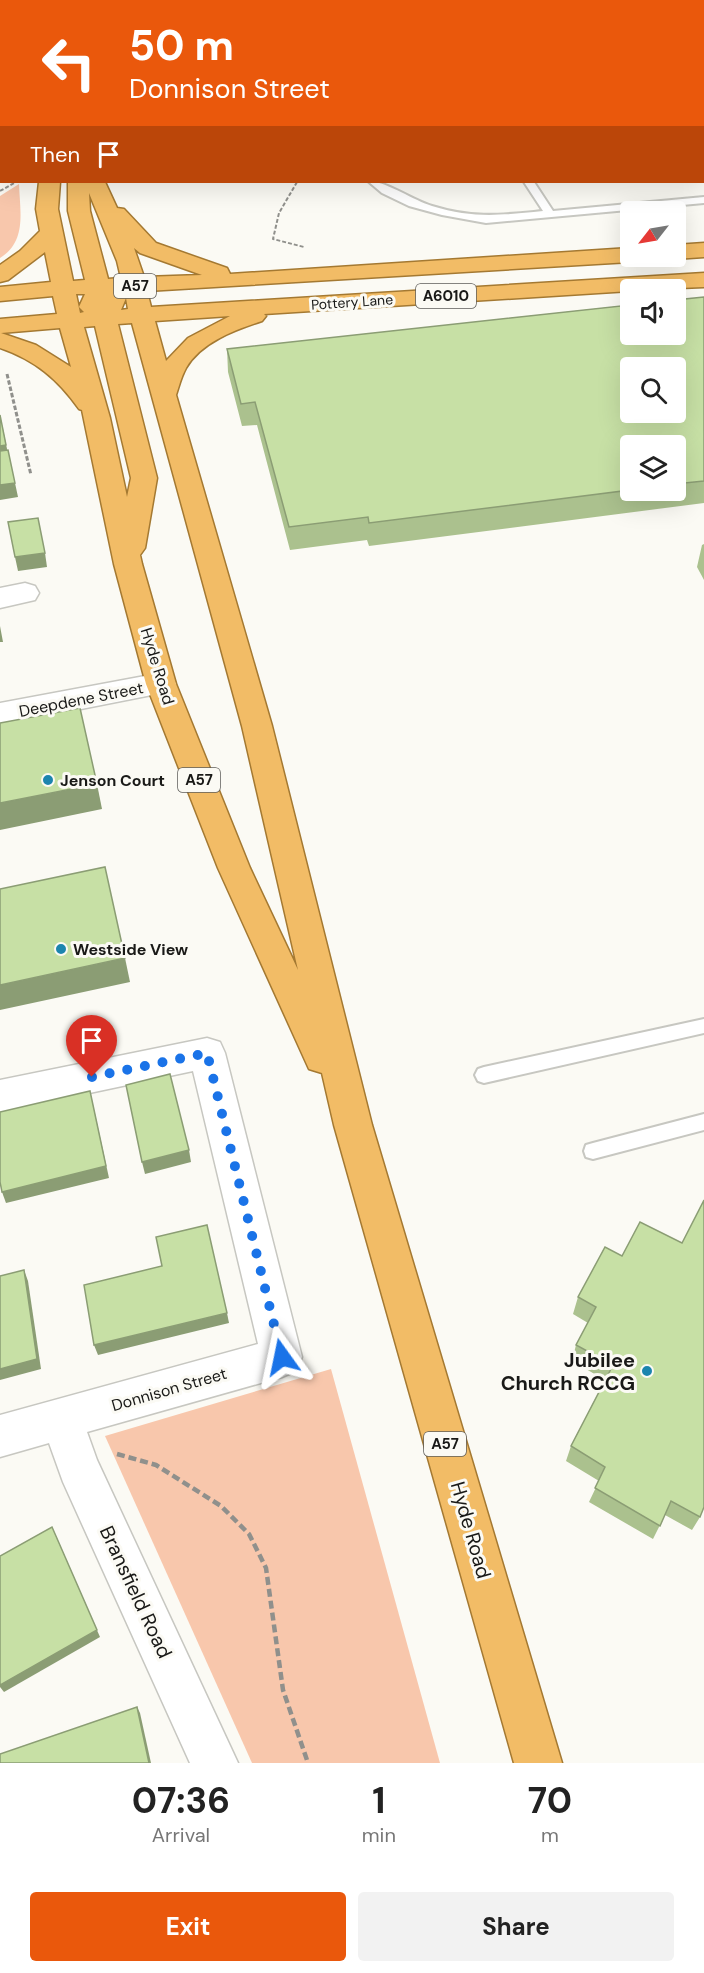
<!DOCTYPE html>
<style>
:root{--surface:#fff;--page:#f2f2f2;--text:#222;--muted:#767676;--accent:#ea580c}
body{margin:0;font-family:"DM Sans",sans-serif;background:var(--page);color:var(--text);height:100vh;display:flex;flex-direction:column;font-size:22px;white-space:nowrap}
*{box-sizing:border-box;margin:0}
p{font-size:20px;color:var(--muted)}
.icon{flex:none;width:33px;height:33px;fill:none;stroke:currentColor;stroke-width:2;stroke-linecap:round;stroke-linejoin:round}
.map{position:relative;height:1763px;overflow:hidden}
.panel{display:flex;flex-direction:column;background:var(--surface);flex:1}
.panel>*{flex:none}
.hud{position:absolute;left:0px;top:0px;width:705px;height:183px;box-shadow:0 6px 24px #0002;background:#ea580c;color:#fff;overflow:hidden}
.needle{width:39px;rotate:239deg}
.fabs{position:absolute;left:620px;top:201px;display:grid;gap:12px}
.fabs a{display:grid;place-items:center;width:66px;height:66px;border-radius:6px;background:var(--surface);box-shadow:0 6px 24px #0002;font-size:30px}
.pin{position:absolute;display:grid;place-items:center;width:51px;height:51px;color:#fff;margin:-62px -26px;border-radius:50% 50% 50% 0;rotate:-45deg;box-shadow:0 0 6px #0007}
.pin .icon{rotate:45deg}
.me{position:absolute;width:66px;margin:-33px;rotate:348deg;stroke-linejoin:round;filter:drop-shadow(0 0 4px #0008)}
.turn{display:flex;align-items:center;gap:21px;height:126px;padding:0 30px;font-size:27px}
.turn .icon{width:78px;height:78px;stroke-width:2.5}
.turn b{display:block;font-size:42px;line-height:51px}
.then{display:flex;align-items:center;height:57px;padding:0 30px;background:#0003;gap:12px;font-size:22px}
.eta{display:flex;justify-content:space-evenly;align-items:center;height:102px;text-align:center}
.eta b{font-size:36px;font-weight:700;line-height:42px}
.cta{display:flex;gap:12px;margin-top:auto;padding:12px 30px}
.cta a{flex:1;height:69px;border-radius:6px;background:var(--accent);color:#fff;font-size:24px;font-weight:700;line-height:69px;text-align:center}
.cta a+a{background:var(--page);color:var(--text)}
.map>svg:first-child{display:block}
.green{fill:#f8c7ac}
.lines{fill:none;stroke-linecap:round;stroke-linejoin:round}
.service-casing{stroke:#c7c7c1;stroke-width:4}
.minor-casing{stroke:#c7c7c1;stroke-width:3}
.trunk-casing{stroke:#a47932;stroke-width:3}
.path-far2{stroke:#90908c;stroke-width:2;stroke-dasharray:4 2;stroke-linecap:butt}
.path-far1{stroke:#90908c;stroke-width:3;stroke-dasharray:4.5 2;stroke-linecap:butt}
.path{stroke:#90908c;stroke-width:4.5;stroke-dasharray:8 4;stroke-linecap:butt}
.service{fill:#fff;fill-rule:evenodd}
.minor{fill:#fff;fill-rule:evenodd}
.trunk{fill:#f2bc66;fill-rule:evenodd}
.wall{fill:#abc18e;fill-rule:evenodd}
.shaded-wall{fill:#8b9d74}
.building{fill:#c7e0a5;stroke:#8b9d74;stroke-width:1.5;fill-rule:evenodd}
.route{stroke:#1a73e8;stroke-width:10;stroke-dasharray:0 18}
.poi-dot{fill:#1c85ae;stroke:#fbfaf4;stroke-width:2}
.labels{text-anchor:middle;stroke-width:6;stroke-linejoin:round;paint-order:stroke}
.far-street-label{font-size:14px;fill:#191917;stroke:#fbfaf4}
.shield{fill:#fbfaf4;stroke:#5d5c59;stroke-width:1.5}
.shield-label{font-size:15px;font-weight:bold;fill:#191917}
.street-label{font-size:16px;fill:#191917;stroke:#fbfaf4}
.poi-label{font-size:16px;font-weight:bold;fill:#191917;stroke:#fbfaf4;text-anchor:start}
.near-poi-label{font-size:20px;font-weight:bold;fill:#191917;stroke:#fbfaf4;text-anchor:end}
.near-street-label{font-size:20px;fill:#191917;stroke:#fbfaf4}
</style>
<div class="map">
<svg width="704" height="1763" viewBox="0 0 704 1763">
<rect width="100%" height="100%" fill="#fbfaf4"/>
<g class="green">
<path d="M19 184C20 212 27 241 0 258V196Z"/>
<path d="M331 1369 440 1763H252L105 1436Z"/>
</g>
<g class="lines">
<g class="service-casing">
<g id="service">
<rect x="197" y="0" width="10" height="2"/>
<path d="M369 182C384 180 414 201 432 206 474 219 501 215 543 211L524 182H534L553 211 704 197V203L486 223 442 215 409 206 382 193Z"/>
<path d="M704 1019V1033L484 1083 478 1081 475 1075 478 1069 484 1067Z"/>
<path d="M704 1114V1130L593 1159 586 1157 584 1151 586 1145 593 1143Z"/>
</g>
</g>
<g class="minor-casing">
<g id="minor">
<rect x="0" y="20" width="2" height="12"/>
<path d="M25 583 35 586 39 593 35 600 0 608V588Z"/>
<path d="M161 673 172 677 176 684 172 691 0 725V703Z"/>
<path d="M207 1038 220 1042 225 1053 302 1357 296 1371 282 1377 87 1432 97 1460 238 1763H190L63 1482 49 1443 0 1457V1415L258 1344 193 1071 0 1112V1080Z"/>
</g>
</g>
<g class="trunk-casing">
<g id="trunk">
<rect x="31" y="0" width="18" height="2"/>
<path d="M39 182H60L58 209 73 281 85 280 68 211V182H105L117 208 124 209 156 243 227 268 230 274 630 248V256H640L638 260 630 262 147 291 151 307 704 273V287L630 290V291L264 314 266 316 262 321C235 330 201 342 186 368 181 377 179 386 176 395L272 726 372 1125 562 1763H514L334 1125 322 1073 309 1069 218 868 146 684 114 564 82 410 79 409C58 379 35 360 0 348V319L57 314 53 296 0 301V287L51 282 45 252 8 280 0 282V265L20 251 40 231 36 209ZM89 193 117 261 121 278 108 279 90 211ZM134 248 140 253 202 275 144 277ZM76 294H85L79 307 84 312 80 313ZM126 298 128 309 121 310ZM230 316 188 338 166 361 155 321ZM132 323 242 726 298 970 250 868 176 684 142 564 140 555 145 548 157 478 118 324ZM95 326 131 478 127 497 110 418 84 327ZM60 328 71 367 36 345 1 333Z"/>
<path d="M704 243V257L675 259 667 256H675V245Z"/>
</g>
</g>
<g class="path-far2">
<path d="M297 182 279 213 273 239 304 247"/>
<path d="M0 191 16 182"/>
</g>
<path class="path-far1" d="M7 374 31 475"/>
<path class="path" d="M117 1454 156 1465 221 1506 249 1534 266 1568 283 1690 308 1763"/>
<use href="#service" class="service"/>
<use href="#minor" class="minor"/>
<use href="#trunk" class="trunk"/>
</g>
<g class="wall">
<path d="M405 0H619L618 2H412Z"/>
<path d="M661 0H704V8V2H669Z"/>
<path d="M704 297V503L369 546 367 540 290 550 257 425 242 426 228 372 227 349ZM630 446H675V490H630Z"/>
<path d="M704 544V580L697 567 702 545Z"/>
<path d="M605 1247 700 1517 692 1530 665 1515 653 1539 589 1502 599 1481 566 1461 571 1446 605 1380 572 1361 576 1345 588 1323 573 1314 578 1297Z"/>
</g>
<g class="shaded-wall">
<rect x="510" y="0" width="11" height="2"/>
<path d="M606 0H619L618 2H604Z"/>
<path d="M3 429 9 459 0 460V446Z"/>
<path d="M15 483 18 497 0 500V485Z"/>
<path d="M45 553 47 567 18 571 15 557Z"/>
<path d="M0 626 3 642H0Z"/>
<path d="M97 784 102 809 0 830V803Z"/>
<path d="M125 958 130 982 0 1010V985Z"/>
<path d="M90 1091 109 1178 6 1203 2 1192Z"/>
<path d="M189 1150 191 1162 145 1174 142 1162Z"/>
<path d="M24 1270 28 1281 41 1369 0 1380V1369Z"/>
<path d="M227 1313 229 1323 98 1355 94 1345Z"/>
<path d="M52 1527 100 1637 4 1692 0 1687V1685Z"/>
<path d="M137 1707 140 1713 151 1763H149Z"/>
</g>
<g class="building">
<path d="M592 0H606L604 2Z"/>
<path d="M704 297V481L675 484V446H630V490L369 523 368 517 289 527 255 402 241 404 227 349 630 305V334H675V300ZM630 368H675V412H630Z"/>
<path d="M0 415 6 445 0 446Z"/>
<path d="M8 450 15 483 0 485V451Z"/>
<path d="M38 518 45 553 15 557 8 522Z"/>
<path d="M80 708 97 784 0 803V723Z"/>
<path d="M105 867 125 958 0 985V889Z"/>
<path d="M170 1074 189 1150 142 1162 126 1085Z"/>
<path d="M90 1091 106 1166 2 1192 0 1182V1112Z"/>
<path d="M704 1200V1507L700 1517 671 1501 660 1526 595 1488 605 1467 571 1446 613 1365 576 1345 596 1307 578 1297 605 1247 622 1256 640 1222 682 1243Z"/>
<path d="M207 1225 227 1313 94 1345 84 1285 162 1266 156 1237Z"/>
<path d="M24 1270 37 1359 0 1369V1276Z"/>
<path d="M52 1527 97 1630 0 1685V1556Z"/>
<path d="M137 1707 149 1763H0V1754Z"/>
</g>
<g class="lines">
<path class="route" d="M92 1077 207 1053 282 1357"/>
</g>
<g class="poi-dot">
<circle cx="48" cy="780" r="6"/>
<circle cx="61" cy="949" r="6"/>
<circle cx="647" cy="1371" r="6"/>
</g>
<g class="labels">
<g class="far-street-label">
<text transform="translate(352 302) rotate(-4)" y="5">Pottery Lane</text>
</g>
<g class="shield">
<rect x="114" y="274" width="42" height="24" rx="4.5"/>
<rect x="416" y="284" width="60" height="24" rx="4.5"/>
<rect x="178" y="768" width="42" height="24" rx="4.5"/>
<rect x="424" y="1432" width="42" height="24" rx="4.5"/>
</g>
<g class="shield-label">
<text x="135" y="291">A57</text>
<text x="446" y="301">A6010</text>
<text x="199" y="785">A57</text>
<text x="445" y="1449">A57</text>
</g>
<g class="street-label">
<text transform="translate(158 666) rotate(73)" y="6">Hyde Road</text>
<text transform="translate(81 699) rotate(-11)" y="6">Deepdene Street</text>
<text transform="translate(169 1389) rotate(-16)" y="6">Donnison Street</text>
</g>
<g class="poi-label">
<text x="60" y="786">Jenson Court</text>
<text x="73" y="955">Westside View</text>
</g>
<g class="near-poi-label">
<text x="635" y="1367">Jubilee<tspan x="635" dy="23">Church RCCG</tspan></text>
</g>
<g class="near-street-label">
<text transform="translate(471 1530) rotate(74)" y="7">Hyde Road</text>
<text transform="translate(136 1592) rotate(65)" y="7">Bransfield Road</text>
</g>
</g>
</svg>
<div class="fabs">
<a><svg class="needle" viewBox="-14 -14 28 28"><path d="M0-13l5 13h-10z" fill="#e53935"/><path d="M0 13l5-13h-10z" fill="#767676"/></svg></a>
<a><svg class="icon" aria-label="sound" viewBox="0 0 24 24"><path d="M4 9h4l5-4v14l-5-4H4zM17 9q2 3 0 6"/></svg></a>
<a><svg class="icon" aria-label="search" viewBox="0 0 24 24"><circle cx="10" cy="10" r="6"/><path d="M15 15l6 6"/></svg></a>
<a><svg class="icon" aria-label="layers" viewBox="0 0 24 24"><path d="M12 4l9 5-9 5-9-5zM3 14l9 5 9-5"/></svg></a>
</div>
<div class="pin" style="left:92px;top:1077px;background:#d93025"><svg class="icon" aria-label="arrive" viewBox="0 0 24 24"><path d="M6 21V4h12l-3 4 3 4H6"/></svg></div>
<svg class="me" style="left:282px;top:1357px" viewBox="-20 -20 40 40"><path d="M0-17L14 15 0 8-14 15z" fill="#1a73e8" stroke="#fff" stroke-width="4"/></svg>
<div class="hud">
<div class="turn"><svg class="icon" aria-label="left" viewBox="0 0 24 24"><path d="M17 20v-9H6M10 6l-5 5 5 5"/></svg><div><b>50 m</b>Donnison Street</div></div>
<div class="then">Then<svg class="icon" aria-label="arrive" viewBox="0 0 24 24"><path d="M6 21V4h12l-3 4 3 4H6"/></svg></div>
</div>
</div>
<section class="panel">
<div class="eta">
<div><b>07:36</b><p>Arrival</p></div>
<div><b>1</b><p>min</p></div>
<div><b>70</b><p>m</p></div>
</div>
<div class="cta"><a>Exit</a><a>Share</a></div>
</section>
